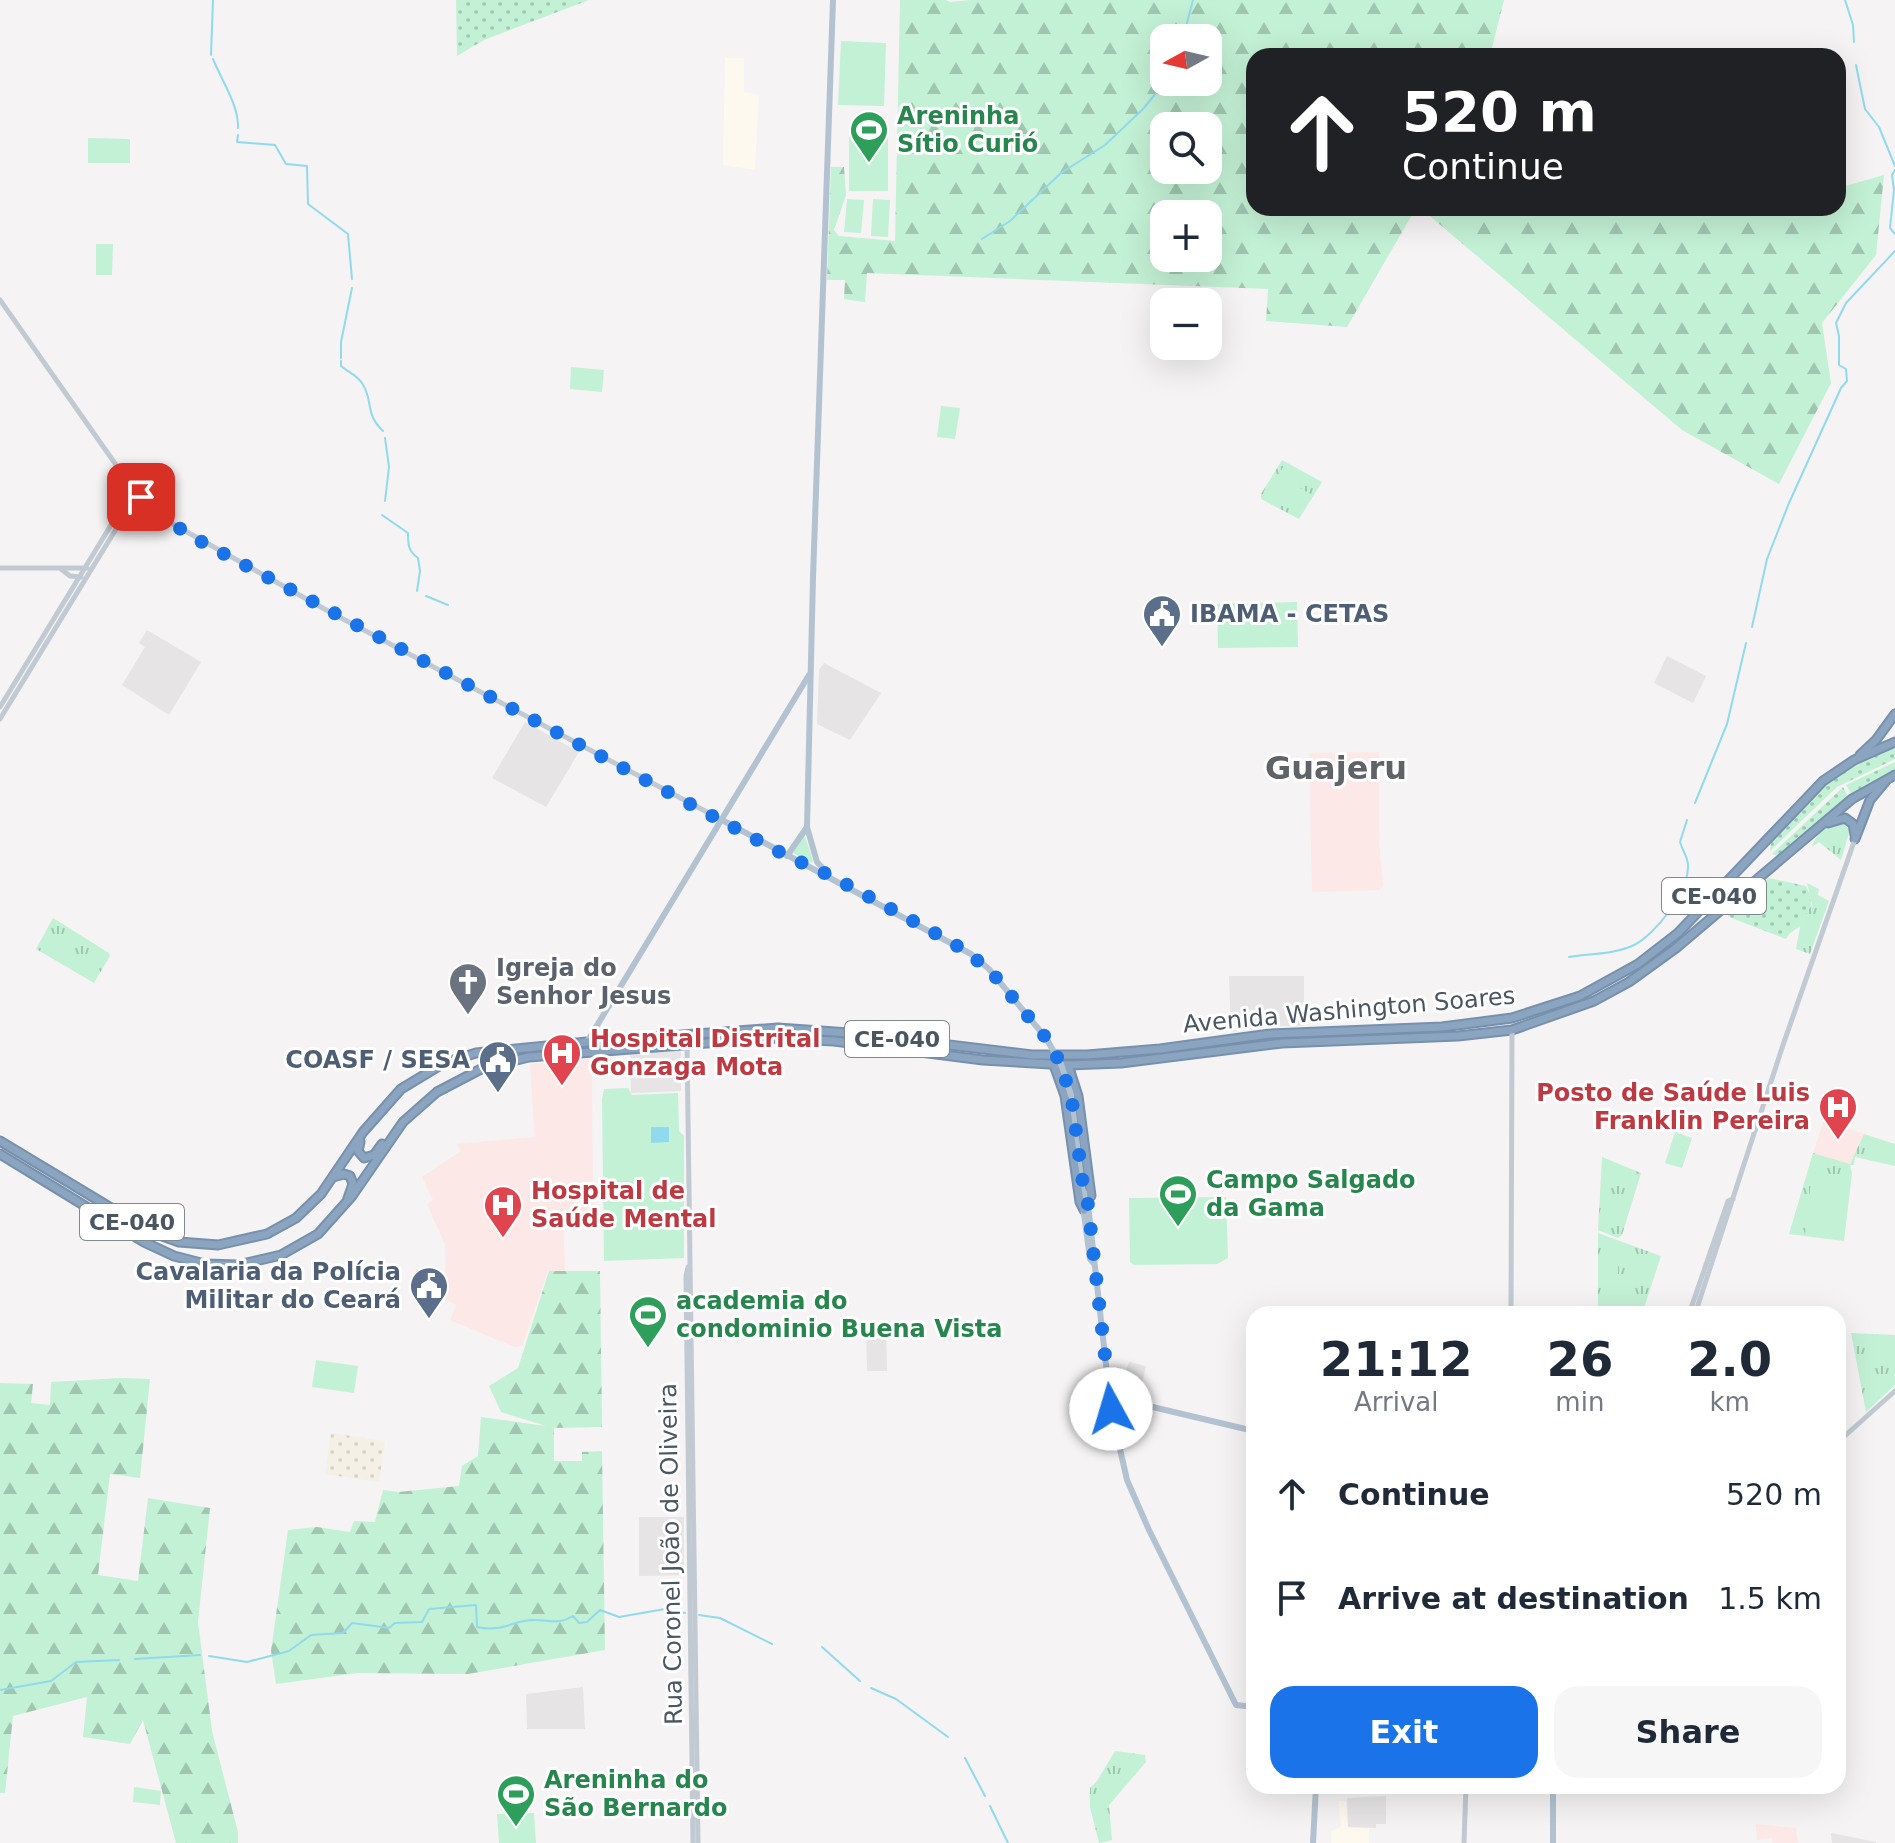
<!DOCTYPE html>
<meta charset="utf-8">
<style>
:root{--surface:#fff;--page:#f6f6f7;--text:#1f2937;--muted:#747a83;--accent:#1a73e8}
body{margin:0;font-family:"DejaVu Sans",sans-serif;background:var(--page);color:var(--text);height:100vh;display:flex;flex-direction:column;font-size:30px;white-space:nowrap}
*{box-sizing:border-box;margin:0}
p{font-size:26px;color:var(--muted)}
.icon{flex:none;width:44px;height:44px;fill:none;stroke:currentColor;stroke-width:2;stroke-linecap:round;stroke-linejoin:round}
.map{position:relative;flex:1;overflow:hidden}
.side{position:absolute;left:1246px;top:1306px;width:600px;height:488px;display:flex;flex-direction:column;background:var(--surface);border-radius:24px;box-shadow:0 8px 32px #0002}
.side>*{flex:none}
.hud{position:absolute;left:1246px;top:48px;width:600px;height:168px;border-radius:24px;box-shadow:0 8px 32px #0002;background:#202124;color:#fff;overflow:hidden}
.needle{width:52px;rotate:262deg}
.buttons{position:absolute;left:1150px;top:24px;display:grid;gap:16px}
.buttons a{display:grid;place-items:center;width:72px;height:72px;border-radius:16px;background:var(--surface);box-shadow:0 8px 32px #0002;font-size:40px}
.pin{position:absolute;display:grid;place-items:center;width:68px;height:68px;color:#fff;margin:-34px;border-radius:16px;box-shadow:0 4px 12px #0006}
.me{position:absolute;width:88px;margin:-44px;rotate:354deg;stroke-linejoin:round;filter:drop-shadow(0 0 6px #0008)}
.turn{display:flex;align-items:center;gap:28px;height:168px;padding:0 24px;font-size:36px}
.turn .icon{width:104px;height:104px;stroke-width:2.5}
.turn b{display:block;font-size:56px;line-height:68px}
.eta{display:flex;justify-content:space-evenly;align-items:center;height:136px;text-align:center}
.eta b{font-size:48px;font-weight:800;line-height:56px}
.button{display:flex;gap:16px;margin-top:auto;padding:16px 24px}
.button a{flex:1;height:92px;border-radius:24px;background:var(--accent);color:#fff;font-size:32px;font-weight:800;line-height:92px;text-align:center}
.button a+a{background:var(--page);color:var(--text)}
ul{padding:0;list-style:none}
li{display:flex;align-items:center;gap:24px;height:104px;padding:0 24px}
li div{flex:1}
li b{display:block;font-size:30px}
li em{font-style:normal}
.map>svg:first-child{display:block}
.commercial{fill:#fdf9ef}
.education{fill:#e6e4e5}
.medical{fill:#fce8e6}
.grass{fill:url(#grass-dots)}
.forest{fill:url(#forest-firs);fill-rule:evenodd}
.sand{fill:url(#sand-dots)}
.park{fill:url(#park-tufts)}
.pitch{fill:#c3f1d5}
.water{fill:#90daee}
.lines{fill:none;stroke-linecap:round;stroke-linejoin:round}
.stream{stroke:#90daee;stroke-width:2}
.highway-casing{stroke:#7690ad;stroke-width:11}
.minor{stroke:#c1cad2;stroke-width:5}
.major{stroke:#b3c2d1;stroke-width:6}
.highway{stroke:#8ba5c1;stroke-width:7}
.major-bridge{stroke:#b3c2d1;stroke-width:6}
.route{stroke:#1a73e8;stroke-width:14;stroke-dasharray:0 25.2}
.labels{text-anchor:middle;stroke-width:6;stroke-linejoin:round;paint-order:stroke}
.shield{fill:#fff;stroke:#808990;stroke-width:2}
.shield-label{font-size:22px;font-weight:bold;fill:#4a5661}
.leisure-label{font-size:24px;font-weight:bold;fill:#27864d;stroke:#fff;text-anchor:start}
.service-label{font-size:24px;font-weight:bold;fill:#4e5e75;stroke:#fff;text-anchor:end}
.worship-label{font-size:24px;font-weight:bold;fill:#5b616d;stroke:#fff;text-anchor:start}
.street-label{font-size:24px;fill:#4a5661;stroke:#fff}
.health-label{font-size:24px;font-weight:bold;fill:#be3a42;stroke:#fff;text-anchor:start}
.district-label{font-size:32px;font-weight:bold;fill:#5f6368;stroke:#fff}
</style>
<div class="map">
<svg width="1895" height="1843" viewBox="0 0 1895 1843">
<defs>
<pattern id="grass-dots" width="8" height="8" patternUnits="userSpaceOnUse" patternTransform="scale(2)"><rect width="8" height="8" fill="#c3f1d5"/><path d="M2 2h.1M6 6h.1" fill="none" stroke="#a0c6b0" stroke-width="1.8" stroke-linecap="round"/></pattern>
<pattern id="forest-firs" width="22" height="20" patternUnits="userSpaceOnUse" patternTransform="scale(2)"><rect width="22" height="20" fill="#c3f1d5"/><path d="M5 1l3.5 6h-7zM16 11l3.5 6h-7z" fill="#a0c6b0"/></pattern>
<pattern id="sand-dots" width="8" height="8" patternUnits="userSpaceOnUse" patternTransform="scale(2)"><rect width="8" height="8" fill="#f5f0e5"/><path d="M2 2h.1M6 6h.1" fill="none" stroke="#d4d0c7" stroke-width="1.8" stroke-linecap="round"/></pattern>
<pattern id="park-tufts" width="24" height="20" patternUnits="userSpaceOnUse" patternTransform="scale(2)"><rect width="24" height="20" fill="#c3f1d5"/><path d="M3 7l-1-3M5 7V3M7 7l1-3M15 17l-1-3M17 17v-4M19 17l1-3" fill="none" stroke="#a0c6b0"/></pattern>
</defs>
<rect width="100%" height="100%" fill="#f5f3f3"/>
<g class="commercial">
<path d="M725 58H744V92L759 95 755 170 723 165Z"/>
<path d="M1338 1801H1346L1348 1827 1369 1828V1843H1331V1831L1341 1827Z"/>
</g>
<g class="education">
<path d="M147 630 201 662 169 715 122 685 145 647 139 643Z"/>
<path d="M1667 656 1706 676 1693 703 1654 683Z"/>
<path d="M824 663 881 693 850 740 817 724 819 670Z"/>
<path d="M525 722 579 752 546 807 492 778Z"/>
<path d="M1229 976H1304V1026H1269L1231 1032Z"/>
<path d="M681 1050V1091L631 1093 630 1052Z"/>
<path d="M866 1328 886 1329 887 1371H867Z"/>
<path d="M1129 1362 1146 1366 1139 1398 1123 1395 1120 1389Z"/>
<path d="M639 1517H684V1575L639 1576Z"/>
<path d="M583 1687 585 1729H527L526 1694Z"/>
<path d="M1386 1796V1824H1376V1828L1348 1827 1347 1798Z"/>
<path d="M1831 1833 1876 1842V1843H1832Z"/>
</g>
<g class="medical">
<path d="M1379 752V839L1383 886 1379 890 1312 892 1309 753Z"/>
<path d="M590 1058 592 1067 593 1214 591 1219H563L565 1271H548L522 1346 515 1347 450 1320 456 1305 444 1299 450 1289 446 1287 445 1244 427 1204 433 1200 422 1177 461 1151 457 1144 535 1137 530 1064Z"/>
<path d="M1824 1121 1864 1134 1850 1164 1813 1153Z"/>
<path d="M1756 1824 1796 1828 1798 1843H1773L1772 1838 1757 1840Z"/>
</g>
<g class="grass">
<path d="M456 0H589L484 40 457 56Z"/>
<path d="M1895 747V759L1837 787 1770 851C1770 837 1781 829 1789 820 1826 781 1844 766 1895 747Z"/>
<path d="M1895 762V772L1852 795 1846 785Z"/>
<path d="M1843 787 1849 798 1779 856 1772 854Z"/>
<path d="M1769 878 1806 886C1814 900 1812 913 1801 925 1795 931 1791 930 1786 939L1729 917 1728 914Z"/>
</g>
<g class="forest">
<path d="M900 0H946L950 2 971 0H1504L1490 56H1254V208H1416L1347 327 1266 321 1268 289 867 273 865 302 844 299 845 280H827L831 167H844L846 195 834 230 839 236 895 241ZM1164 38H1208V82H1164ZM1164 126H1208V170H1164ZM1164 214H1208V258H1164Z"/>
<path d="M1884 175 1876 255 1822 323 1831 383 1779 484 1682 430 1424 211 1426 208H1838V188Z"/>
<path d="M549 1271H600L602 1427 554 1428V1461H582V1452L602 1451 605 1650 468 1674 358 1673 276 1684 271 1651 288 1530 317 1527 350 1532 354 1521 375 1522 383 1490 398 1492 459 1486 462 1466 478 1456 481 1417 546 1426 501 1412 489 1386 518 1368Z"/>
<path d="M121 1378 150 1379 140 1478 110 1474 98 1575 138 1581 148 1498 210 1508 198 1622 212 1731 238 1832V1843H176L143 1720 130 1744 83 1737 87 1697 13 1716 5 1793H0V1383L33 1384 31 1403 50 1405 51 1382Z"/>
</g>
<path class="sand" d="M331 1433 385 1441 379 1482 325 1474Z"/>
<g class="park">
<path d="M1282 460 1322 482 1299 519 1261 499V494Z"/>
<path d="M1842 822 1850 830 1841 860 1819 842 1812 847C1814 835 1830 824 1842 822Z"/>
<path d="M803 835 805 836 813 861 812 863 793 853Z"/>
<path d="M1807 883 1819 889 1818 895 1829 901 1810 954 1796 949 1801 922 1812 905Z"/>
<path d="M53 918 109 953 110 956 94 983 36 949Z"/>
<path d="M1864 1134 1895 1144V1166L1855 1157 1854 1165H1850L1852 1173 1844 1241 1789 1234 1813 1153 1850 1164Z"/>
<path d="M1602 1157 1641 1173 1622 1235 1618 1238 1598 1230Z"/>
<path d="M1598 1233 1661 1256 1642 1314H1598Z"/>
<path d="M1851 1333 1895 1335V1385L1866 1412Z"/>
<path d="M1115 1751 1145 1755 1146 1762 1109 1805 1112 1840 1099 1843 1090 1807V1788L1097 1781Z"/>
</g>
<g class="pitch">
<path d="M841 41 886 43 884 106 838 105Z"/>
<path d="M849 137 888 138V191H849Z"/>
<path d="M88 138 130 139V163H88Z"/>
<path d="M847 199 864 200 861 233 844 232Z"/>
<path d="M873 199 890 200 888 237 871 236Z"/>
<path d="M96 244H113L112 275H96Z"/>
<path d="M571 367 604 370 602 392 570 389Z"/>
<path d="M941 406 960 408 955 439 937 437Z"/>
<path d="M1285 463 1296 468 1287 487 1276 481Z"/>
<path d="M1294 485 1311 494 1305 506 1288 497Z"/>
<path d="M1297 602 1298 647 1218 648 1217 604Z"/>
<path d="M628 1088 632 1095 678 1093 679 1131 684 1136V1258L604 1261 602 1099 604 1089Z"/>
<path d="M1675 1132 1692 1138 1682 1168 1665 1163Z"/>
<path d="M1812 1172 1847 1176 1840 1238 1805 1234Z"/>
<path d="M1226 1197 1228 1258 1217 1264 1134 1265 1130 1262 1129 1198Z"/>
<path d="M1603 1250H1618V1275H1602Z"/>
<path d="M1620 1285 1640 1300 1632 1311 1612 1297Z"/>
<path d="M316 1360 358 1366 354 1393 312 1387Z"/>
<path d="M134 1787 161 1791 160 1805 133 1802Z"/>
<path d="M534 1813 536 1843H499L497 1814Z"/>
</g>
<path class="water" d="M651 1127H669V1142L651 1143Z"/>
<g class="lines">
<g class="stream">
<path d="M1845 0 1853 25 1854 42"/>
<path d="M1183 38 1193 0"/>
<path d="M211 55 213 0"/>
<path d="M213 59C222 81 239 106 238 128"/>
<path d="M1856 65 1865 109 1879 127 1895 166"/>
<path d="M238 135 237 142 275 145 286 164 307 166 308 204 348 234 352 279"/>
<path d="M1895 170 1892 175 1894 190 1890 228 1895 234"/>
<path d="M982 239 1010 221 1061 173 1105 145 1143 109 1165 82"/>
<path d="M341 358V342L352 288"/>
<path d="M341 361V366C347 371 358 376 362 383 374 401 364 413 383 431"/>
<path d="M385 438 389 467 385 501"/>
<path d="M382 515 408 533C408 544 408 551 418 558L420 571 417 591"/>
<path d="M426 596 448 605"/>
<path d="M1752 627 1767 559 1789 503 1841 388 1847 381 1846 369 1839 365V336L1836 323 1846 303 1895 251"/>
<path d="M1695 803 1727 724 1746 643"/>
<path d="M1569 957C1588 954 1614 954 1632 946 1655 936 1689 891 1688 865 1688 858 1682 849 1680 842L1687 820"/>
<path d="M699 1615 720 1618 772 1644"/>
<path d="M822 1647 860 1681"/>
<path d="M209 1656 247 1662 289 1651 311 1635 343 1633 352 1623 389 1628 395 1623 422 1622 429 1609 476 1605 477 1627C505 1633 514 1619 535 1620 550 1620 559 1625 573 1616L579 1623 587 1622 600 1610 619 1617 665 1609 685 1613"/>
<path d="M135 1659 200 1655"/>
<path d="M871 1688 896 1699 948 1737"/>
<path d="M0 1690 51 1681 76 1662 119 1660"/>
<path d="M965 1758 985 1796"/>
<path d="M990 1806 1008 1843"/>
</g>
<g class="highway-casing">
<g id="highway">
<path d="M1860 755 1876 740 1895 714"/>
<path d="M1828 823 1845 818 1853 824 1855 835"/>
<path d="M1855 839 1870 800 1885 782"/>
<path d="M1054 1065 1065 1096 1080 1202 1084 1210"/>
<path d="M1068 1065 1078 1096 1091 1196"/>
<path d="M0 1141 151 1232 179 1242 218 1245 267 1234 296 1218 321 1194 363 1132 401 1089 444 1063 476 1053 587 1042 778 1028 849 1033 1032 1055H1087L1160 1049 1270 1034 1442 1027 1512 1018 1580 996 1638 964 1678 933 1823 781 1854 760 1895 742"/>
<path d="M360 1142 358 1151 364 1158 374 1155 382 1144"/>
<path d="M0 1154 144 1242 174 1256 205 1264 238 1265 281 1255 318 1234 352 1196 403 1122 437 1092 483 1068 529 1057 771 1038 834 1041 983 1060 1068 1065 1121 1063 1282 1043 1458 1036 1512 1030 1594 1001 1629 982 1676 948 1852 799 1895 775"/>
<path d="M333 1177 344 1174 350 1176 353 1184 348 1198"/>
</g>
</g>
<g class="minor">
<path d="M0 300 133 489 171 523 328 611 722 820"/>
<path d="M0 568H87"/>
<path d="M61 569 70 576 81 577"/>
<path d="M0 707 133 489"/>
<path d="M0 719 138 493"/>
<path d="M687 1045 698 1843"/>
<path d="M688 1267 686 1276 693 1843"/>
<path d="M1511 1314 1512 1030"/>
<path d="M1689 1314 1728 1201 1733 1199"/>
<path d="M1695 1314 1783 1045 1855 839"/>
<path d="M1838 1442 1895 1391"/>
<path d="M1464 1843 1466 1786"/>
</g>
<g class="major">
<path d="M722 820 971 954 989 969 1046 1038"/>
<path d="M787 856 807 827"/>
<path d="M829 875 817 862 807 827 813 578 833 0"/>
<path d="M587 1042 809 675"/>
<path d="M1071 1095 1083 1195"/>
<path d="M1084 1192 1087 1196 1111 1409 1127 1480 1149 1530 1236 1705 1254 1707"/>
<path d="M1083 1206 1090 1259 1094 1264"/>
<path d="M1112 1407 1115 1402 1123 1400 1254 1431"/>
<path d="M1313 1843 1316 1786"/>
<path d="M1553 1843V1786"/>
</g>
<use href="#highway" class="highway"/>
<path class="major-bridge" d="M1046 1038 1061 1064 1071 1095"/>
</g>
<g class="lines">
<path class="route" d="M141 497 171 523 200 541 787 856 829 875 953 943 989 969 1046 1038 1061 1064 1072 1101 1084 1192 1087 1196 1111 1409"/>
</g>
<defs>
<g id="stadium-pin" transform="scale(2)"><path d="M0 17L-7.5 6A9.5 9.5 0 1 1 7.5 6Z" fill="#2e9e5b" stroke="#fff"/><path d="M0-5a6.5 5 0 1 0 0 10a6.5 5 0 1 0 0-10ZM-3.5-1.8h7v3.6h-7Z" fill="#fff"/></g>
<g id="civic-pin" transform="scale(2)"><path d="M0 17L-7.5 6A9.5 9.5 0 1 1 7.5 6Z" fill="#5c6f8a" stroke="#fff"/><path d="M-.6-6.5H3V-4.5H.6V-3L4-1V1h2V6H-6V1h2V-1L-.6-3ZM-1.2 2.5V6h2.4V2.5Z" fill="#fff"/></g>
<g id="church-pin" transform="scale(2)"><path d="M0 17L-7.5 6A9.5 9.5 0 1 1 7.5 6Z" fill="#6b7280" stroke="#fff"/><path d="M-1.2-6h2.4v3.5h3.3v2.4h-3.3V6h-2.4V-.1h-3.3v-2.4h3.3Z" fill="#fff"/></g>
<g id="hospital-pin" transform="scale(2)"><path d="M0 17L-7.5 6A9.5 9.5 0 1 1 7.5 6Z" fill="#e0444e" stroke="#fff"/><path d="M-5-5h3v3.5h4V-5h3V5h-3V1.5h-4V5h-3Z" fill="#fff"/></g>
</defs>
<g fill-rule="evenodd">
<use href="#stadium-pin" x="869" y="130"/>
<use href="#civic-pin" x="1162" y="614"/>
<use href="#church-pin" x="468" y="982"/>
<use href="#hospital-pin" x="562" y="1053"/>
<use href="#civic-pin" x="498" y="1060"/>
<use href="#hospital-pin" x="1838" y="1107"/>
<use href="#stadium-pin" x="1178" y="1194"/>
<use href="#hospital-pin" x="503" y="1205"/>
<use href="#civic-pin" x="429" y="1286"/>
<use href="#stadium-pin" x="648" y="1315"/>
<use href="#stadium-pin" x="516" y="1794"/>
</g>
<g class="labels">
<g class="shield">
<rect x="1662" y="878" width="104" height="36" rx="6"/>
<rect x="845" y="1021" width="104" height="36" rx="6"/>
<rect x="80" y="1204" width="104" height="36" rx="6"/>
</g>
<g class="shield-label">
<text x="1714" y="904">CE-040</text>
<text x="897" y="1047">CE-040</text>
<text x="132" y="1230">CE-040</text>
</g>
<g class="leisure-label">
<text x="897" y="124">Areninha<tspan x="897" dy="28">Sítio Curió</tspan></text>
<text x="1206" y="1188">Campo Salgado<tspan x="1206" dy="28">da Gama</tspan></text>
<text x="676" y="1309">academia do<tspan x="676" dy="28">condominio Buena Vista</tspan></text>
<text x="544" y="1788">Areninha do<tspan x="544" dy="28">São Bernardo</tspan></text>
</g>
<g class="service-label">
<text x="1190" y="622" text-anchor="start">IBAMA - CETAS</text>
<text x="470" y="1068">COASF / SESA</text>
<text x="401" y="1280">Cavalaria da Polícia<tspan x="401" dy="28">Militar do Ceará</tspan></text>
</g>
<g class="worship-label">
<text x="496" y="976">Igreja do<tspan x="496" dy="28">Senhor Jesus</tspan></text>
</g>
<g class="street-label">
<text transform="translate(1349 1010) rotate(-5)" y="8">Avenida Washington Soares</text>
<text transform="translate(671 1554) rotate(-91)" y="8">Rua Coronel João de Oliveira</text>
</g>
<g class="health-label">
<text x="590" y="1047">Hospital Distrital<tspan x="590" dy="28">Gonzaga Mota</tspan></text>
<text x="1810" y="1101" text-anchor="end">Posto de Saúde Luis<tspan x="1810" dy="28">Franklin Pereira</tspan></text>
<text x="531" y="1199">Hospital de<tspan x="531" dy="28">Saúde Mental</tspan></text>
</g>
<g class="district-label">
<text x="1336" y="779">Guajeru</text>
</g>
</g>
</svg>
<div class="buttons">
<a><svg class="needle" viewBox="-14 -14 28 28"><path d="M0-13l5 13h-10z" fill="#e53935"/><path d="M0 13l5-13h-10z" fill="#747a83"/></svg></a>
<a><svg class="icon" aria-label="search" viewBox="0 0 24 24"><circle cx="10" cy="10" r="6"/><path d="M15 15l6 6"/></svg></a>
<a>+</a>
<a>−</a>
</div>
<div class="pin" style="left:141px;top:497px;background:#d93025"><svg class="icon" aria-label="arrive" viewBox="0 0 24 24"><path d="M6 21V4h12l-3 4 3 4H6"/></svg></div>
<svg class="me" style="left:1111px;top:1409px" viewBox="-20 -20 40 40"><circle r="19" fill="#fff"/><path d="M0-13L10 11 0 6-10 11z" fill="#1a73e8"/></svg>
<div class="hud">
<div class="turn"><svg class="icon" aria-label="ahead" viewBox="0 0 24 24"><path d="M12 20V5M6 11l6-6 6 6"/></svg><div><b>520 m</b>Continue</div></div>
</div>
<section class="side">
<div class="eta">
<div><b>21:12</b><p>Arrival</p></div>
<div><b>26</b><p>min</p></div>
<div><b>2.0</b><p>km</p></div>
</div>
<ul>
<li><svg class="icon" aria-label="ahead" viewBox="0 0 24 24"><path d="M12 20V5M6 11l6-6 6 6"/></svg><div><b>Continue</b></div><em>520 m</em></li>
<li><svg class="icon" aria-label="arrive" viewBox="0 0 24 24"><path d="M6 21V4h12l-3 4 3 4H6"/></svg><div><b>Arrive at destination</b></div><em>1.5 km</em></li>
</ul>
<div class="button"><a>Exit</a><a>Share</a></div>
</section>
</div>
